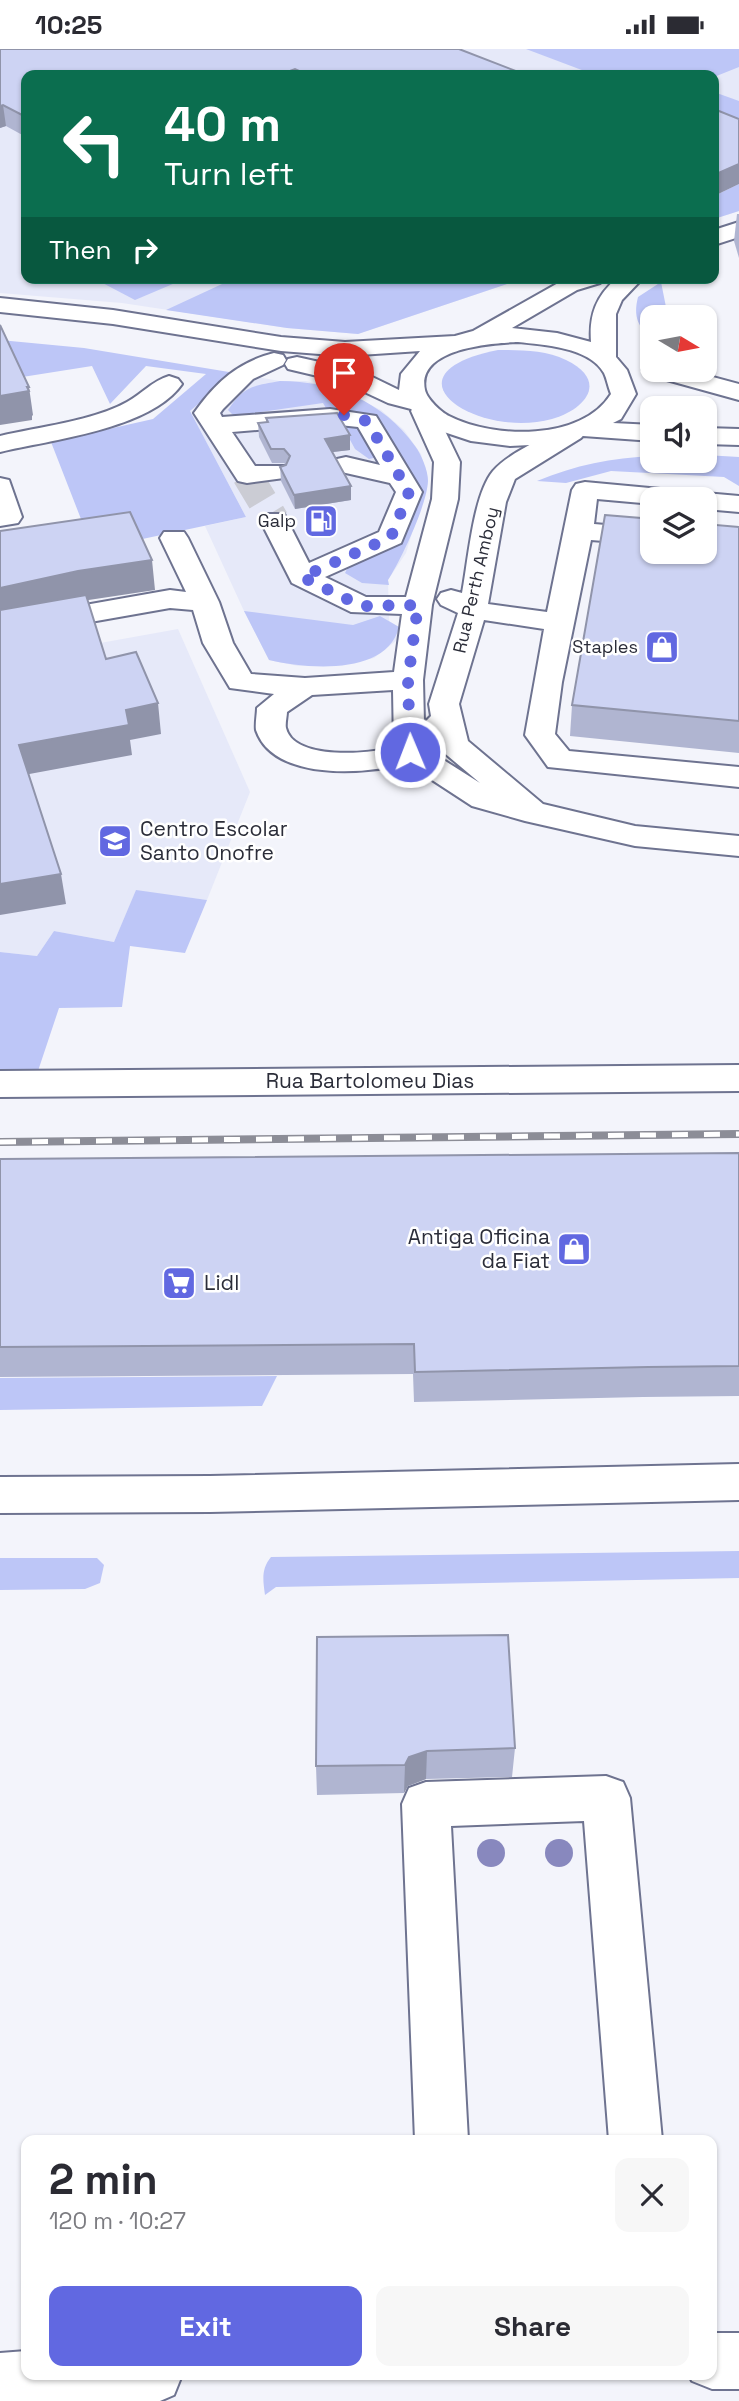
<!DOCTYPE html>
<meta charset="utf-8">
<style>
:root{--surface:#fff;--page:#f7f7f7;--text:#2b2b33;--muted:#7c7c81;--accent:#6168e1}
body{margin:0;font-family:"Space Grotesk",sans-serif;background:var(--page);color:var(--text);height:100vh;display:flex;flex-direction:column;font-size:26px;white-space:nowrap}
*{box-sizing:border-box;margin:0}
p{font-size:23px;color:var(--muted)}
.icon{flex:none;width:38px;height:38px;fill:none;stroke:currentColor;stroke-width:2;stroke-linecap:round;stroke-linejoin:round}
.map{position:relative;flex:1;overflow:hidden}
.panel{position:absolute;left:21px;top:2086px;width:696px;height:245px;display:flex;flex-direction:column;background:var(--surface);border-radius:14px;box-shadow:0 2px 5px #0004}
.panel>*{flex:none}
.top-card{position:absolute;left:21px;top:21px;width:698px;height:214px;border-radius:14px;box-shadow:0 2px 5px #0004;background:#0b6e4f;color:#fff;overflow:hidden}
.needle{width:46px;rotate:100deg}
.tools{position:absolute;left:640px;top:256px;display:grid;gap:14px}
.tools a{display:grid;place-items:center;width:77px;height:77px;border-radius:14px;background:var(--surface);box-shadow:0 2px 5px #0004;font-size:35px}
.pin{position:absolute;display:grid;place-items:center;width:60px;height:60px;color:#fff;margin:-72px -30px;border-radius:50% 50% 50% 0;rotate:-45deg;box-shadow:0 0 7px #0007}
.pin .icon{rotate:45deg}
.me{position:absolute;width:77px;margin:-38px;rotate:359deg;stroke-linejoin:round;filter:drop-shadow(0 0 5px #0008)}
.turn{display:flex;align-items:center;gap:24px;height:147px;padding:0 28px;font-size:32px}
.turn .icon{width:91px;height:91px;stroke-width:2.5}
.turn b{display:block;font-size:49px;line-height:60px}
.then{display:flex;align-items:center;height:66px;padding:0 28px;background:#0003;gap:14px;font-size:26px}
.round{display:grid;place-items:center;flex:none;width:74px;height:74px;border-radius:14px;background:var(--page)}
.headline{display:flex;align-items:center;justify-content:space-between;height:119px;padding:0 28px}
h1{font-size:42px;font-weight:700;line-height:52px}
.action{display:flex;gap:14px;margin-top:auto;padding:14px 28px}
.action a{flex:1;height:80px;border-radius:14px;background:var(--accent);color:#fff;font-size:28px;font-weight:700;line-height:80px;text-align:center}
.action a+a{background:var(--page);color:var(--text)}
.status{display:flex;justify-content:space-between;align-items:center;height:49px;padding:0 35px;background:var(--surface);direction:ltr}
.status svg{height:19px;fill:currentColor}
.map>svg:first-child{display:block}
.built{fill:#e6e9f9}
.green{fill:#bdc6f7}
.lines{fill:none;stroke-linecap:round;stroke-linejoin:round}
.minor-tunnel{stroke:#cbccd4;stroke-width:30;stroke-dasharray:30 15;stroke-linecap:butt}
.minor-casing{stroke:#6e7390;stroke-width:4}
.major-casing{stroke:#6e7390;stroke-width:4}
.minor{fill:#fff;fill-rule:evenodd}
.major{fill:#fff;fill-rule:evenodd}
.rail-casing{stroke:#8c8d97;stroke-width:8}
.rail{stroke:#fff;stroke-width:5;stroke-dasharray:16;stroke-linecap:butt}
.tree{fill:#8888be}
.wall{fill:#b0b5d1}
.shaded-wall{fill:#9094aa}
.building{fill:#cdd3f3;stroke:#9094aa;stroke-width:2}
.route{stroke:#6168e1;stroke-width:12;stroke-dasharray:0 21.6}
.labels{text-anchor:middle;stroke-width:5;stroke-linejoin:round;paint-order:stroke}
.far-poi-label{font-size:18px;fill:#2b2d39;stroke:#fff;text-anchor:end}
.far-street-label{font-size:18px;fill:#2b2d39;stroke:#fff}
.poi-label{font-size:21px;fill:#2b2d39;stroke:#fff;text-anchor:start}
.street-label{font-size:21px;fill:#2b2d39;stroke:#fff}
</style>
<div class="status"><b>10:25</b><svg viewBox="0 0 49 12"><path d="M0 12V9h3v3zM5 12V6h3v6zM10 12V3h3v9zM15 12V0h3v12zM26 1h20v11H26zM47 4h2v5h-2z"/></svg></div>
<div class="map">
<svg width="739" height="2352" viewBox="0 0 739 2352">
<rect width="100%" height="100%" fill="#f3f4fb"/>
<g class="built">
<path d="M60 0H739V162L714 170V26H26V229H525L358 285 287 279 122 254 0 244V21Z"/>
<path d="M235 324 280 332H306L343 342 381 361 404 381 421 405 428 431 406 504 388 531 389 572 399 578 396 592 374 609 340 616 298 617 269 611 244 562 205 477 246 468 190 362Z"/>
<path d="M178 580 250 743 207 851 136 842 114 893 54 882 37 907 0 903V612Z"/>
</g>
<g class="green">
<path d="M526 0H739V18L714 28 595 26Z"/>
<path d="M714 43 739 52V92L714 82Z"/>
<path d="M739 135V162L714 170V147Z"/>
<path d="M93 229H187L135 251Z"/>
<path d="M235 229H525L358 285 287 279 166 261Z"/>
<path d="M661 233 668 268H653V291C638 278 633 268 638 248Z"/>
<path d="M0 291 84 299 235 324 190 362 246 468 133 492 81 470 51 393 153 370 206 325 146 317 110 355 92 317 16 329Z"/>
<path d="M498 301C521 301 545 301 566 311 609 332 586 360 552 370 478 391 377 325 498 301Z"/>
<path d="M280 332C333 332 383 352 415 397 421 405 428 421 428 432 427 456 401 511 388 531L389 536 362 534 345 524 350 514 406 456 391 405 369 410 355 400 342 376H336L323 354 234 367 228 361C244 337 253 337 280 332Z"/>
<path d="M705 406 739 408V437L724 428 611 422 566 434 537 432C575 416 612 409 653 407V411H705Z"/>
<path d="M244 562 353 576 380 567 399 578C387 627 307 620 269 611Z"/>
<path d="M136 841 207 851 185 904 130 897 122 958 59 959 38 1022H0V903L37 907 54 882 114 893Z"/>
<path d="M277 1327 262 1357 0 1361V1329Z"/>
<path d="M739 1502V1529L276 1538 265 1546C263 1531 261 1520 271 1508Z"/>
<path d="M0 1509H97L104 1516 100 1534 85 1540 0 1541Z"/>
</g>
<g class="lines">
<path class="minor-tunnel" d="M247 426 274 471"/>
<g class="minor-casing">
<g id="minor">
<path d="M274 304 283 306 286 311 283 316 253 330 223 360 220 364 222 368 330 360 376 367 422 443 401 494 325 528 366 548H406L432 450 434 413 411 362 415 357H433L460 413 458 450 432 556 423 631 424 674 431 667 429 655 458 564 441 556 437 550 441 544 451 541 462 544C468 513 473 446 493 422 510 403 541 391 563 379H581L585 384 581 389 515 430 506 453 488 555 547 563 572 441 576 435 585 433 682 442 694 448 705 444 739 447V463L705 460V450H653V455L597 450 594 475 653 480V496L591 491 562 633 555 685 569 702 739 718V738L548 718 525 686 544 580 484 571 459 655 468 692 543 755 635 777 739 787V807L635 797 525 772 472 757 406 714C366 726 273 732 256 681 255 675 257 665 257 659L274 645 230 639 203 594 193 561 170 559 0 589V571L170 541 186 543 160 489 164 483H184L188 489 219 553 233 594 251 625 305 629 394 623 402 565 351 563 292 534 260 471 264 465H284L309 514 379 483 396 443 390 434 337 422 333 416 337 410 346 408 380 416 358 378 330 375 232 383 255 417H284L288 423 284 429 247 434 238 432 194 364C215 334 238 313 274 304ZM393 641 394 698C371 705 294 712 286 679 285 675 287 667 287 663L312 646ZM438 696 442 702 480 734 431 703Z"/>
<path d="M169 327 178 330 182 335C151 380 50 391 0 403V387C38 378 93 372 127 353 142 345 152 332 169 327Z"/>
<path d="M0 429 9 431 22 468 18 474 0 477Z"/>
<path d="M739 1016V1042L0 1048V1022Z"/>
<path d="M739 1415V1451L210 1463 0 1464V1428L210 1427Z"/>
<path d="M606 1727 623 1733 630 1749 662 2091H609L584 1772 451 1777 468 2091H415L402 1755 409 1739 426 1733Z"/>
<path d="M712 2284H739V2340H712L692 2332 689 2326H712Z"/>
<path d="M26 2302V2326H182L174 2346 160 2352H0V2304Z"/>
</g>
</g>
<g class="major-casing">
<g id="major">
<path d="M739 173V188L714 196V181Z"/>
<path d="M567 229H604L600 234 577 241 512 279 557 284 591 293C589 266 596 247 617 229H643L622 251 616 265V308L627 321 636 345 621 370 613 374 653 376V392L583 387 550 395 510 397 471 392 429 378 411 360 388 354 343 333 288 320 285 315 288 310 297 308 360 322 399 341 401 325 420 302 345 307 281 302 113 275 0 263V249L113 261 281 288 345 293 455 287 473 282ZM518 293C544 296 589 298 604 324 607 330 608 338 611 345 582 392 494 390 449 367 441 363 427 350 425 341 416 299 492 294 518 293Z"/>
<path d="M653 313V320H683L739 335V351L645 325 642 320 645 315Z"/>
<path d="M705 379 739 380V396L705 395Z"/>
</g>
</g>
<use href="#minor" class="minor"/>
<use href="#major" class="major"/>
<g class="rail-casing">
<path id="rail" d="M0 1093 739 1085"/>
</g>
<use href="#rail" class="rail"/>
</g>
<g class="tree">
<circle cx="491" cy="1804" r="14"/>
<circle cx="559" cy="1804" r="14"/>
</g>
<g class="wall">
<path d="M0 0 526 26H26V88L6 77 0 79Z"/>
<path d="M737 165H739V209L734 192Z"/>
<path d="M266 369 350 401 332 403 351 451 295 460 281 432 280 418 286 416 284 414H272L259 388 258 374 266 373Z"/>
<path d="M739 478V704L570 687 572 656Z"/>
<path d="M739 1104V1347L643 1348 414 1353 413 1325 0 1328V1110Z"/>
<path d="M317 1588 515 1699 512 1728 426 1730 408 1737 404 1744 317 1746 316 1717Z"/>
</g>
<g class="shaded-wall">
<path d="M295 20V26H279Z"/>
<path d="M3 56 6 77 0 79V57Z"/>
<path d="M739 115V135L714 147V126Z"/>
<path d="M29 338 33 366 32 367V371L0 376V347Z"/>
<path d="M350 386V401L325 404V390Z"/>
<path d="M351 437V451L295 460 294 446Z"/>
<path d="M152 511 155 541 82 552 0 570V539L78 522Z"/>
<path d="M158 654 161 685 130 691 132 706 24 726 19 696 126 661Z"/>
<path d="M61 825 66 855 0 866V835Z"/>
<path d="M427 1702 426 1730 408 1737 404 1744 405 1716 409 1708Z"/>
</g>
<g class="building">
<path d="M0 0H459L526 26H308L295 20 279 26H26V68L3 56 0 57Z"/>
<path d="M714 60 739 70V115L714 126Z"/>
<path d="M0 276 29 338H27L29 342 0 347Z"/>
<path d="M337 364 350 386 325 390 351 437 294 446 280 418 286 416 290 407 284 400H271L258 374 268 373 266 369Z"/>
<path d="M130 463 152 511 78 522 0 539V482Z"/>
<path d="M605 466 653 470V502H705V475L739 478V672L572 656Z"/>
<path d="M86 546 106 610 136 603 158 654 126 661 129 676 19 696 61 825 0 835V561Z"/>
<path d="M739 1104V1317L648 1318 415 1323 414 1295 0 1298V1110Z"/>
<path d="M508 1586 515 1699 427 1702 409 1708 405 1716 316 1717 317 1588Z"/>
</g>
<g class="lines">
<path class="route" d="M344 366 367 372 409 443 391 488 302 528 361 557 418 556 408 631 410 703"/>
</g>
<defs>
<g id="fuel-square" transform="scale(1.75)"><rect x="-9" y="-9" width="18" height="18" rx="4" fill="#6168e1" stroke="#fff"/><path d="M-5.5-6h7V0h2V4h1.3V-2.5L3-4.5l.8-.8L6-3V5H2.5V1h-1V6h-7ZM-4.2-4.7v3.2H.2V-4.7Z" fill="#fff"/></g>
<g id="shop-square" transform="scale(1.75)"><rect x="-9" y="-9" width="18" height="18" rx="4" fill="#6168e1" stroke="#fff"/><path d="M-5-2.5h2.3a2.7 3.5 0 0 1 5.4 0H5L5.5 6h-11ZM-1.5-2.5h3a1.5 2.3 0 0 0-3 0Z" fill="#fff"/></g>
<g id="school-square" transform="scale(1.75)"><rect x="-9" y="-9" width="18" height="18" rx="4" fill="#6168e1" stroke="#fff"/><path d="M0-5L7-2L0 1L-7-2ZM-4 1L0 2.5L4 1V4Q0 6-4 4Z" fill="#fff"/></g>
<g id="supermarket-square" transform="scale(1.75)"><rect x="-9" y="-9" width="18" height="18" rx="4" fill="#6168e1" stroke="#fff"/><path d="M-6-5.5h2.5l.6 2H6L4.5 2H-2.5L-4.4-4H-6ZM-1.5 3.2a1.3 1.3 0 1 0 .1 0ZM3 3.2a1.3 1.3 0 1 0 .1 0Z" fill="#fff"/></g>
</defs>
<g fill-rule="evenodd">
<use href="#fuel-square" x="321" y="472"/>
<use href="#shop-square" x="662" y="598"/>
<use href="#school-square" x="115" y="792"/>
<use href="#shop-square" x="574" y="1200"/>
<use href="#supermarket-square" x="179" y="1234"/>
</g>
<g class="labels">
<g class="far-poi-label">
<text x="296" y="478">Galp</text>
<text x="638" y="604">Staples</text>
</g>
<g class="far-street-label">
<text transform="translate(476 531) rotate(-77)" y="6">Rua Perth Amboy</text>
</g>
<g class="poi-label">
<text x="140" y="787">Centro Escolar<tspan x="140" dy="24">Santo Onofre</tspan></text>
<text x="550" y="1195" text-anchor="end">Antiga Oficina<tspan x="550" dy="24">da Fiat</tspan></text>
<text x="204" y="1241">Lidl</text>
</g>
<g class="street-label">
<text x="370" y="1039">Rua Bartolomeu Dias</text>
</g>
</g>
</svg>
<div class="tools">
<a><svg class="needle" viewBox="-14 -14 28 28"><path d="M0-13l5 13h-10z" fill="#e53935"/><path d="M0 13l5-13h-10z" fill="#7c7c81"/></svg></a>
<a><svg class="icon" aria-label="sound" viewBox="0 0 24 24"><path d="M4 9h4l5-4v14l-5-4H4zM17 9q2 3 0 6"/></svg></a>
<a><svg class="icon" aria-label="layers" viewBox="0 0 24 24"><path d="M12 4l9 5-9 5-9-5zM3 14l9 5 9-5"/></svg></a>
</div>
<div class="pin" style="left:344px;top:366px;background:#d93025"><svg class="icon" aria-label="arrive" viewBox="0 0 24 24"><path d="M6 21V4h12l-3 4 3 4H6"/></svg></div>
<svg class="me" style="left:410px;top:703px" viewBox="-20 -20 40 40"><circle r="17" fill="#6168e1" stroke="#fff" stroke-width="3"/><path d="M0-11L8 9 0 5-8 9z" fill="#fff"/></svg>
<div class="top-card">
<div class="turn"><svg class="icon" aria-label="left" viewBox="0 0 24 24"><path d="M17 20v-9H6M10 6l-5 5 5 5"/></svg><div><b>40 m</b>Turn left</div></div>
<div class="then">Then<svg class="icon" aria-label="right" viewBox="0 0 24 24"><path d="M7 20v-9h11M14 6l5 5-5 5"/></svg></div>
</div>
<section class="panel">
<div class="headline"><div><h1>2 min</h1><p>120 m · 10:27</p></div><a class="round"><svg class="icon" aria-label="close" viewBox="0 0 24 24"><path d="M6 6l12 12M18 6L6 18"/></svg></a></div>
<div class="action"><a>Exit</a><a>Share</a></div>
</section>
</div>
